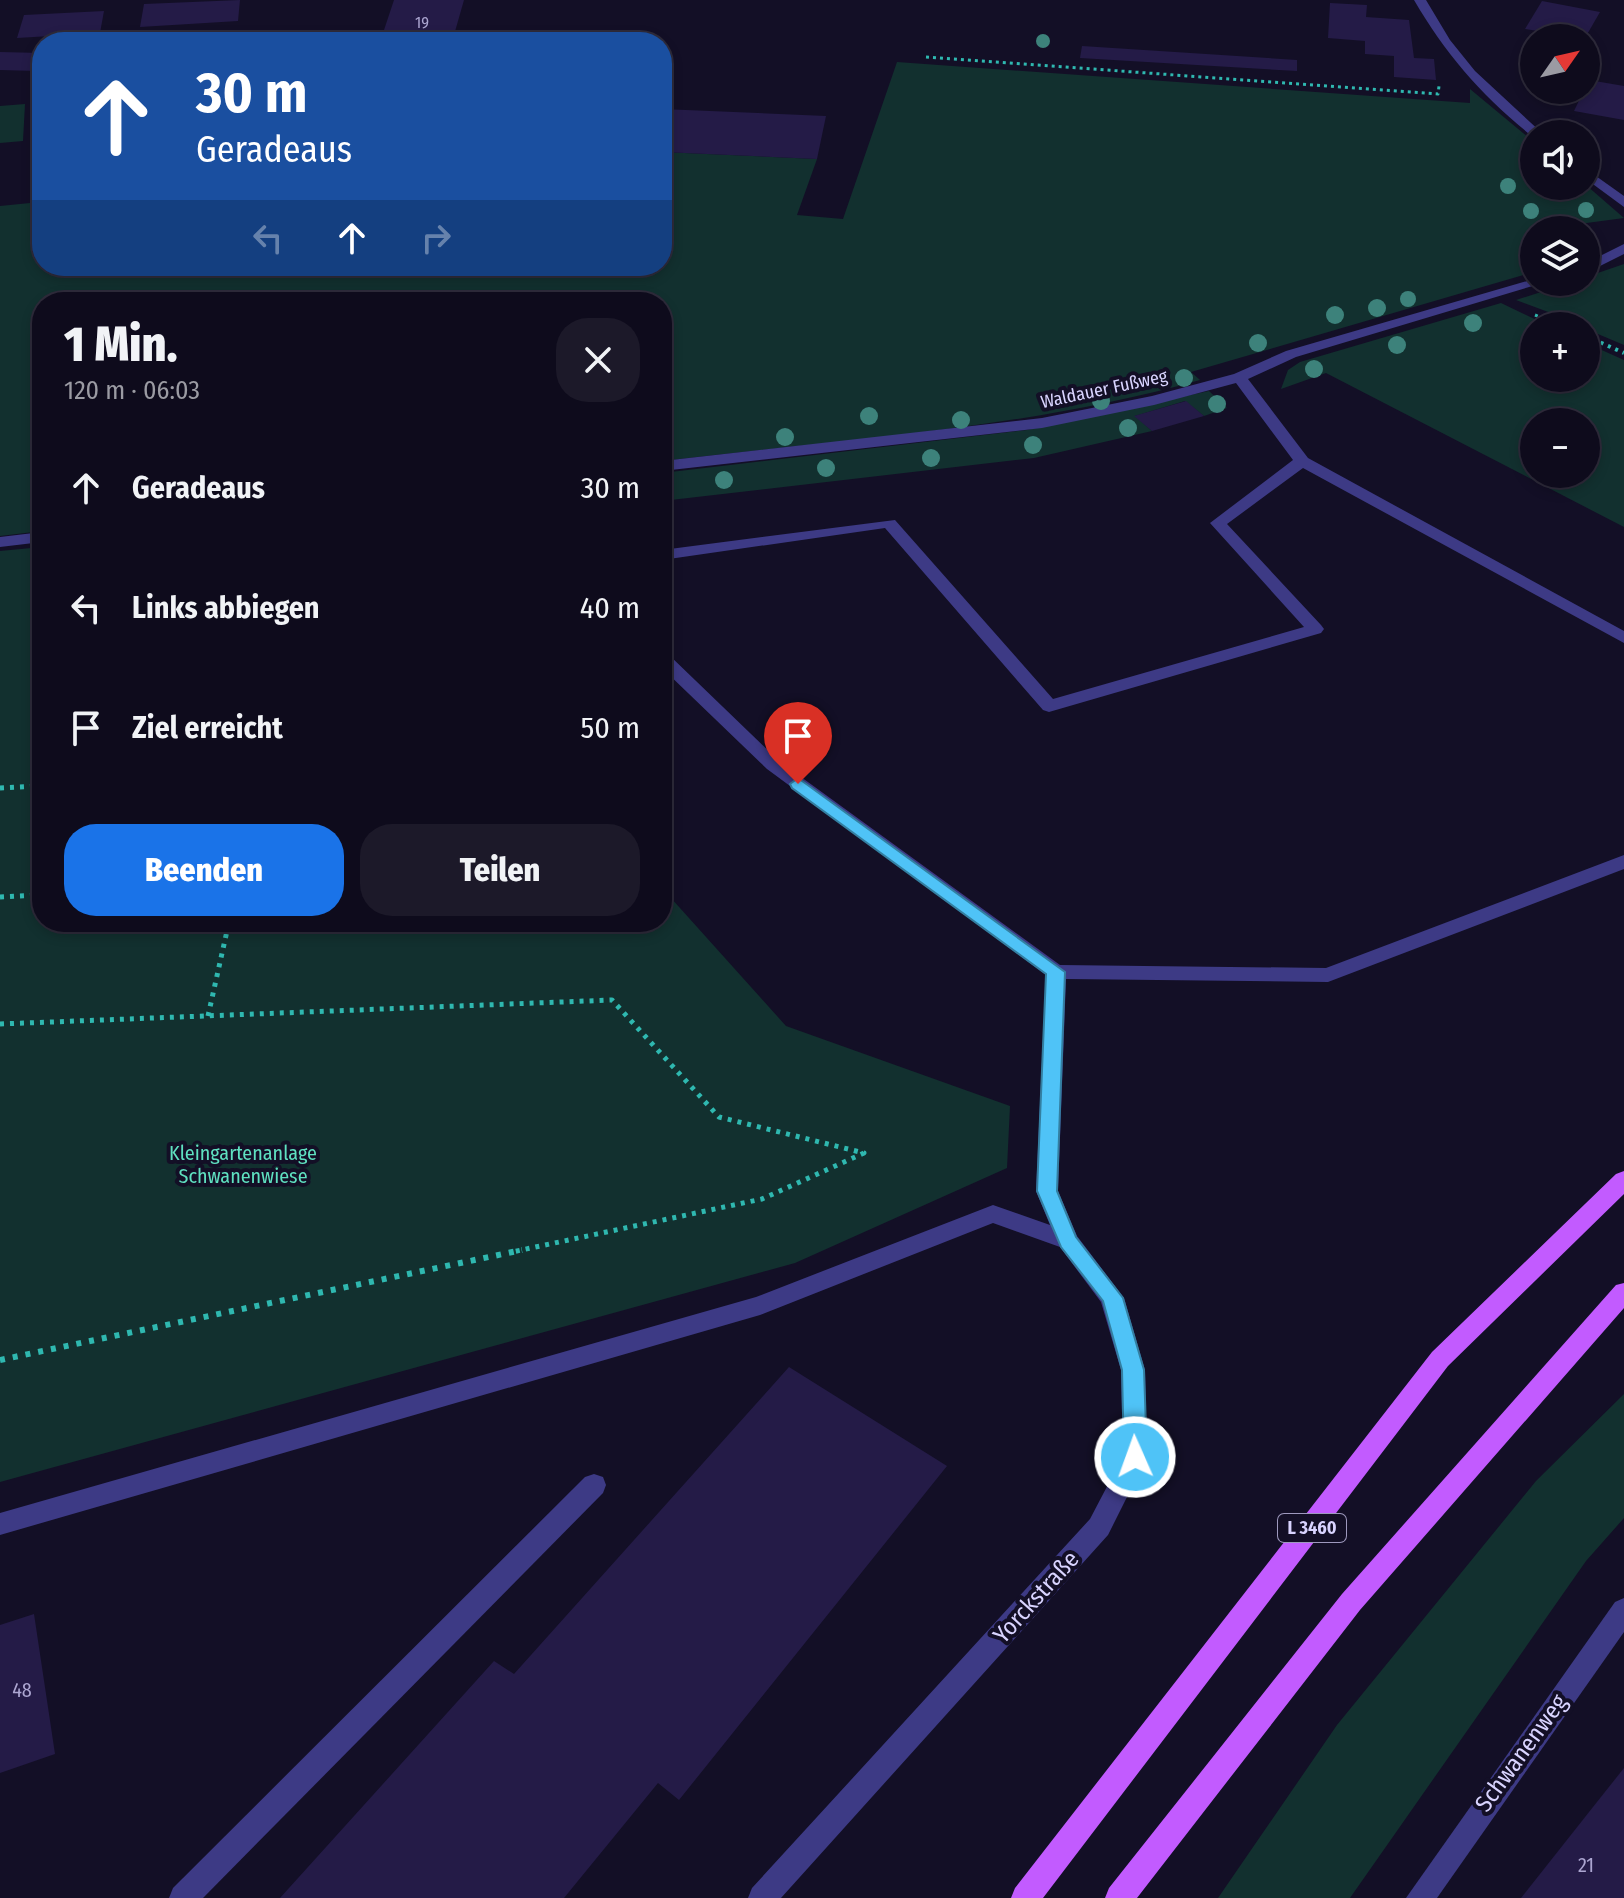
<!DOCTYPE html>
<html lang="de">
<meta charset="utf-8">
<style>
:root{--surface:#0e0b1c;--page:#1c1929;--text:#f1f3f6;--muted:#9b9ba3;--line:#2e2b3b;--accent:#1a73e8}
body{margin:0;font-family:"Fira Sans Condensed",sans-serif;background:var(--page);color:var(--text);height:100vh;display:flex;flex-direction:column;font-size:30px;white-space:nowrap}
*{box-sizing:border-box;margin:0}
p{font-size:26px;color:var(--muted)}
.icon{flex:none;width:44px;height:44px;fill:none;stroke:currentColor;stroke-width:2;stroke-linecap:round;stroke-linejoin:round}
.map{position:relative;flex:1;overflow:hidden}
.panel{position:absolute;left:32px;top:292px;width:640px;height:640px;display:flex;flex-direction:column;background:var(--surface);border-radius:32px;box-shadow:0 4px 12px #0003,0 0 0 2px var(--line)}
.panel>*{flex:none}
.guide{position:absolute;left:32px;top:32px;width:640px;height:244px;border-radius:32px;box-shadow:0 4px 12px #0003,0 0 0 2px var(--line);background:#1a4fa0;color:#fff;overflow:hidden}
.needle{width:52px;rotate:56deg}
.tools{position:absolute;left:1520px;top:24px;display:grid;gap:16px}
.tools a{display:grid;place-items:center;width:80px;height:80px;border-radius:50%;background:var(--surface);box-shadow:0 4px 12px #0003,0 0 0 2px var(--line);font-size:40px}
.pin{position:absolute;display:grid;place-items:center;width:68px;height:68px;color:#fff;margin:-82px -34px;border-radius:50% 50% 50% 0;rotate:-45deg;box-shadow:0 0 8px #0007}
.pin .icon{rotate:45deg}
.me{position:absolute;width:88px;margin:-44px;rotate:358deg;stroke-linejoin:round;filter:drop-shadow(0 0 6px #0008)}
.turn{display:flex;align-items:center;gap:28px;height:168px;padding:0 32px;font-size:36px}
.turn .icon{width:104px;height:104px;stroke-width:2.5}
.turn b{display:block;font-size:56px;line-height:68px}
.lanes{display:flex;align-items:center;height:76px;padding:0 32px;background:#0003;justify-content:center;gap:40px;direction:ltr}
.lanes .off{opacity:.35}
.round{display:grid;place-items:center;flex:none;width:84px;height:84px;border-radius:32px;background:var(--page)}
.headline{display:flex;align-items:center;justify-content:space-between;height:136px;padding:0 32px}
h1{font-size:48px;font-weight:800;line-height:60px}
.action{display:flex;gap:16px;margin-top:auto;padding:16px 32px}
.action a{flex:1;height:92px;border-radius:32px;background:var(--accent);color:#fff;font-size:32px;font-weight:800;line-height:92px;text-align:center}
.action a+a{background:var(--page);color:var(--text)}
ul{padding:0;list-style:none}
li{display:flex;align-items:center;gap:24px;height:120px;padding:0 32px}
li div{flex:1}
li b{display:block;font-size:30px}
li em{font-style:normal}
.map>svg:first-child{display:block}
.green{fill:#12302f;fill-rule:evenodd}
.building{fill:#241b47}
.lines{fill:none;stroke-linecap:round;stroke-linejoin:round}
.path-far3{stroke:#2fb8b0;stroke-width:3;stroke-dasharray:3 4;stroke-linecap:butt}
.path-far2{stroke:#2fb8b0;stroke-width:4;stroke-dasharray:3 5;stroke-linecap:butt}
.path-far1{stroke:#2fb8b0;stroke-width:5;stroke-dasharray:4 6;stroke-linecap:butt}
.path{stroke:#2fb8b0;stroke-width:6;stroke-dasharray:5 8;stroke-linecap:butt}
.minor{fill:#3d3a85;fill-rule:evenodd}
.major{fill:#c25bff;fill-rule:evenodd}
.tree{fill:#3d827b}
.route{fill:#4fc3f7;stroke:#337fa1;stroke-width:2}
.labels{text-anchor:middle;stroke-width:8;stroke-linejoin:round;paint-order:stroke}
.number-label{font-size:16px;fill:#aca6d1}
.far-street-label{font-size:18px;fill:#d9d4ff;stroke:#130f26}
.shield{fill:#130f26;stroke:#9e99be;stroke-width:2}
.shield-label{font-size:18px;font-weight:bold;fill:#d9d4ff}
.park-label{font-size:20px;fill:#5fe0c0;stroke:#130f26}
.near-number-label{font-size:20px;fill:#aca6d1}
.near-street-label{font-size:24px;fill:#d9d4ff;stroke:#130f26}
</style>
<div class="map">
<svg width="1624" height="1898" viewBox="0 0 1624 1898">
<rect width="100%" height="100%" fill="#130f26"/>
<g class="green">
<path d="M897 62 1470 103V89L1534 142V186L1586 185 1624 218 1534 230V272L1191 372 1200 380C1025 429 842 440 662 461V302H42V531L0 536V206L40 202 42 172V266H662V152L817 159 797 215 843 219Z"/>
<path d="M25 104 23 141 0 143V106Z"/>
<path d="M1624 264V345L1586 329V326L1516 300 1572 282H1586V277Z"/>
<path d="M1501 303 1549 326H1534V378H1586V343L1624 360V527L1326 373 1281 389 1288 370 1300 362ZM1534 422H1586V474H1534Z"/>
<path d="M1209 391 1227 408 1204 416 1185 401 1135 416 1152 431 1034 458 662 501V473L1027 430Z"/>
<path d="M42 547V922H662V888L786 1026 1010 1106 1007 1168 795 1263 0 1482V551Z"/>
<path d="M1624 1394V1518L1586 1561 1350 1898H1218L1337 1725 1536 1481Z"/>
</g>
<g class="building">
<path d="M240 0 238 21 140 27 144 4Z"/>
<path d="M394 0H464L452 42H380Z"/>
<path d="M1542 1 1600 12 1585 38 1525 29Z"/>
<path d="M1330 3 1367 5 1366 17 1409 20 1414 58 1434 59 1436 80 1394 77V56L1365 54V41L1328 38Z"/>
<path d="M104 11 100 33 17 38 24 15Z"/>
<path d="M1082 46 1297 60V71L1080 58Z"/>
<path d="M0 52 42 53V64L37 71 0 70Z"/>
<path d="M1589 80 1624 86V120L1574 111Z"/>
<path d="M662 109 826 116 817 159 662 152Z"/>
<path d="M1186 401 1204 416 1152 431 1134 416Z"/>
<path d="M789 1367 947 1466 679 1800 658 1783 564 1898H280L494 1661 514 1674Z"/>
<path d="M34 1614 55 1754 0 1773V1625Z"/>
<path d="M1624 1768V1898H1521L1593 1807Z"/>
</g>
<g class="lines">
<g class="path-far3">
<path d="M926 57 1438 94 1439 86"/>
<path d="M1535 315 1562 326"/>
</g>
<path class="path-far2" d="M1586 336 1624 353"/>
<g class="path-far1">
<path d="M0 788 42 786"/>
<path d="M0 897 42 895"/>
<path d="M208 1016 229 922"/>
<path d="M0 1024 612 1000 719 1117 864 1153 762 1199 512 1252"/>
</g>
<path class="path" d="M0 1360 522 1250"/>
<g class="minor">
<path d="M1414 0H1426L1450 40 1475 71 1543 134 1533 137C1483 97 1446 55 1414 0Z"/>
<path d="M1586 169 1624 196V207L1586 179Z"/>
<path d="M1624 244V254L1586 273V263Z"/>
<path d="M1534 279V282H1546L1296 357 1248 379 1308 458 1624 631V643L1303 468 1227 524 1321 625 1324 629 1321 633 1049 712 1043 710 885 528 662 560V550L895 520 1053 699 1304 627 1210 523 1293 460 1236 383 1154 405 1042 428 662 471V461L1042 418 1152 396 1234 374 1286 351Z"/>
<path d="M42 532V542L0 547V537Z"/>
<path d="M662 653 668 654 779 761 1060 965 1326 968 1624 855V869L1328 982 1066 979 1058 1191 1077 1236 1124 1298 1145 1370 1147 1457 1108 1535 781 1898H748L752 1888 1090 1519 1123 1456 1121 1370 1101 1302 1060 1247 993 1223 760 1315 0 1535V1513L756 1297 993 1205 1050 1225 1036 1191 1046 975 767 769 662 668Z"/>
<path d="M594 1474 603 1477 606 1485 603 1493 203 1898H169L173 1888 585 1477Z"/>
<path d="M1624 1598V1632L1437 1898H1406L1615 1602Z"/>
</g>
<g class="major">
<path d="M1624 1171V1194L1448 1366 1043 1898H1011L1015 1888 1432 1352 1616 1174Z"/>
<path d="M1624 1283V1308L1360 1610 1137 1898H1105L1109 1888 1342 1594 1616 1285Z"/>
</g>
</g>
<g class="tree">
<circle cx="1043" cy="41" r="7"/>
<circle cx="1508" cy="186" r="8"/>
<circle cx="1586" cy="210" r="8"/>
<circle cx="1531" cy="211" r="8"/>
<circle cx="1408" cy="299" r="8"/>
<circle cx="1377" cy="308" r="9"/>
<circle cx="1335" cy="315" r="9"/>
<circle cx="1473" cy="323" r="9"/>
<circle cx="1258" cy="343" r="9"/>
<circle cx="1397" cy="345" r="9"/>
<circle cx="1314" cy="369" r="9"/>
<circle cx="1184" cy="378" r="9"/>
<circle cx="1101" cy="401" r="9"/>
<circle cx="1217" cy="404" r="9"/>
<circle cx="869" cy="416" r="9"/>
<circle cx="961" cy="420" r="9"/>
<circle cx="1128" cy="428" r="9"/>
<circle cx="785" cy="437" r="9"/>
<circle cx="1033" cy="445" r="9"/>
<circle cx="931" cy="458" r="9"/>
<circle cx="826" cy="468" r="9"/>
<circle cx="724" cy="480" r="9"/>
</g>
<path class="route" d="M798 778 1065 972 1057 1191 1076 1237 1123 1298 1144 1370 1147 1457 1143 1463 1135 1466 1127 1463 1124 1457 1122 1370 1103 1301 1061 1247 1037 1191 1046 974 792 788 790 784Z"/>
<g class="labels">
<g class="number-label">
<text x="422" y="28">19</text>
</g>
<g class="far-street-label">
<text transform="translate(1104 389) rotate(-12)" y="6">Waldauer Fußweg</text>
</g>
<rect class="shield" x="1278" y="1514" width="68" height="28" rx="6"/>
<g class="shield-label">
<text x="1312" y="1534">L 3460</text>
</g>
<g class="park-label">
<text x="243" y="1160">Kleingartenanlage<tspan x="243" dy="23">Schwanenwiese</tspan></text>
</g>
<g class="near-number-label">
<text x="22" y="1697">48</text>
<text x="1586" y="1872">21</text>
</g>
<g class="near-street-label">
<text transform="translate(1036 1597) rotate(-48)" y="8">Yorckstraße</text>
<text transform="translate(1521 1753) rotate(-54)" y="8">Schwanenweg</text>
</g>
</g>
</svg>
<div class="tools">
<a><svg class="needle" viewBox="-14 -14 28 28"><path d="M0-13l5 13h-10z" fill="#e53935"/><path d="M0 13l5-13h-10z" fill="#9b9ba3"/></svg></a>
<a><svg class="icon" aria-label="sound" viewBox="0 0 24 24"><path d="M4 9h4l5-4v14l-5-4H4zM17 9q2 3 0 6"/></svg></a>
<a><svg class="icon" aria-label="layers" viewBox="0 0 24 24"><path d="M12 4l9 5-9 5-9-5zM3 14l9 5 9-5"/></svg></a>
<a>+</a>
<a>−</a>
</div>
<div class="pin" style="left:798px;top:784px;background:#d93025"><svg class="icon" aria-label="arrive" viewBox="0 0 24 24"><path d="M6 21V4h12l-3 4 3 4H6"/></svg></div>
<svg class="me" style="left:1135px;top:1457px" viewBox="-20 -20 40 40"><circle r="17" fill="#4fc3f7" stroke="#fff" stroke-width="3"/><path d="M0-11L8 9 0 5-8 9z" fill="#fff"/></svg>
<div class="guide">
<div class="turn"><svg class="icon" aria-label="ahead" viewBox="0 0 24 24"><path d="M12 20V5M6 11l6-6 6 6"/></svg><div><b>30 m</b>Geradeaus</div></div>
<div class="lanes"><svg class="icon off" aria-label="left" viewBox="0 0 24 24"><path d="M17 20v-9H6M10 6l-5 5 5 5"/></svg><svg class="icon" aria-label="ahead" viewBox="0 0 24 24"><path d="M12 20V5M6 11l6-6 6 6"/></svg><svg class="icon off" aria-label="right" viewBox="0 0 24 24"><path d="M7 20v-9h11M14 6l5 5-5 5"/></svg></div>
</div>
<section class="panel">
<div class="headline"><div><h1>1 Min.</h1><p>120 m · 06:03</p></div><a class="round"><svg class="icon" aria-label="close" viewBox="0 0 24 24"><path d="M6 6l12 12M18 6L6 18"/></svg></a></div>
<ul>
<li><svg class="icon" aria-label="ahead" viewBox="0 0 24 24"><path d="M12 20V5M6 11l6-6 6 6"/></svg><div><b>Geradeaus</b></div><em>30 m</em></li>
<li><svg class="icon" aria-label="left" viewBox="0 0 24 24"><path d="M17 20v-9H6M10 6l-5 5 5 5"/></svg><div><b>Links abbiegen</b></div><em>40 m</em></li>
<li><svg class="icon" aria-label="arrive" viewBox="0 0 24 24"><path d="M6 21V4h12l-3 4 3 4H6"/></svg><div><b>Ziel erreicht</b></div><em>50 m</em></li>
</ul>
<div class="action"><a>Beenden</a><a>Teilen</a></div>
</section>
</div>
